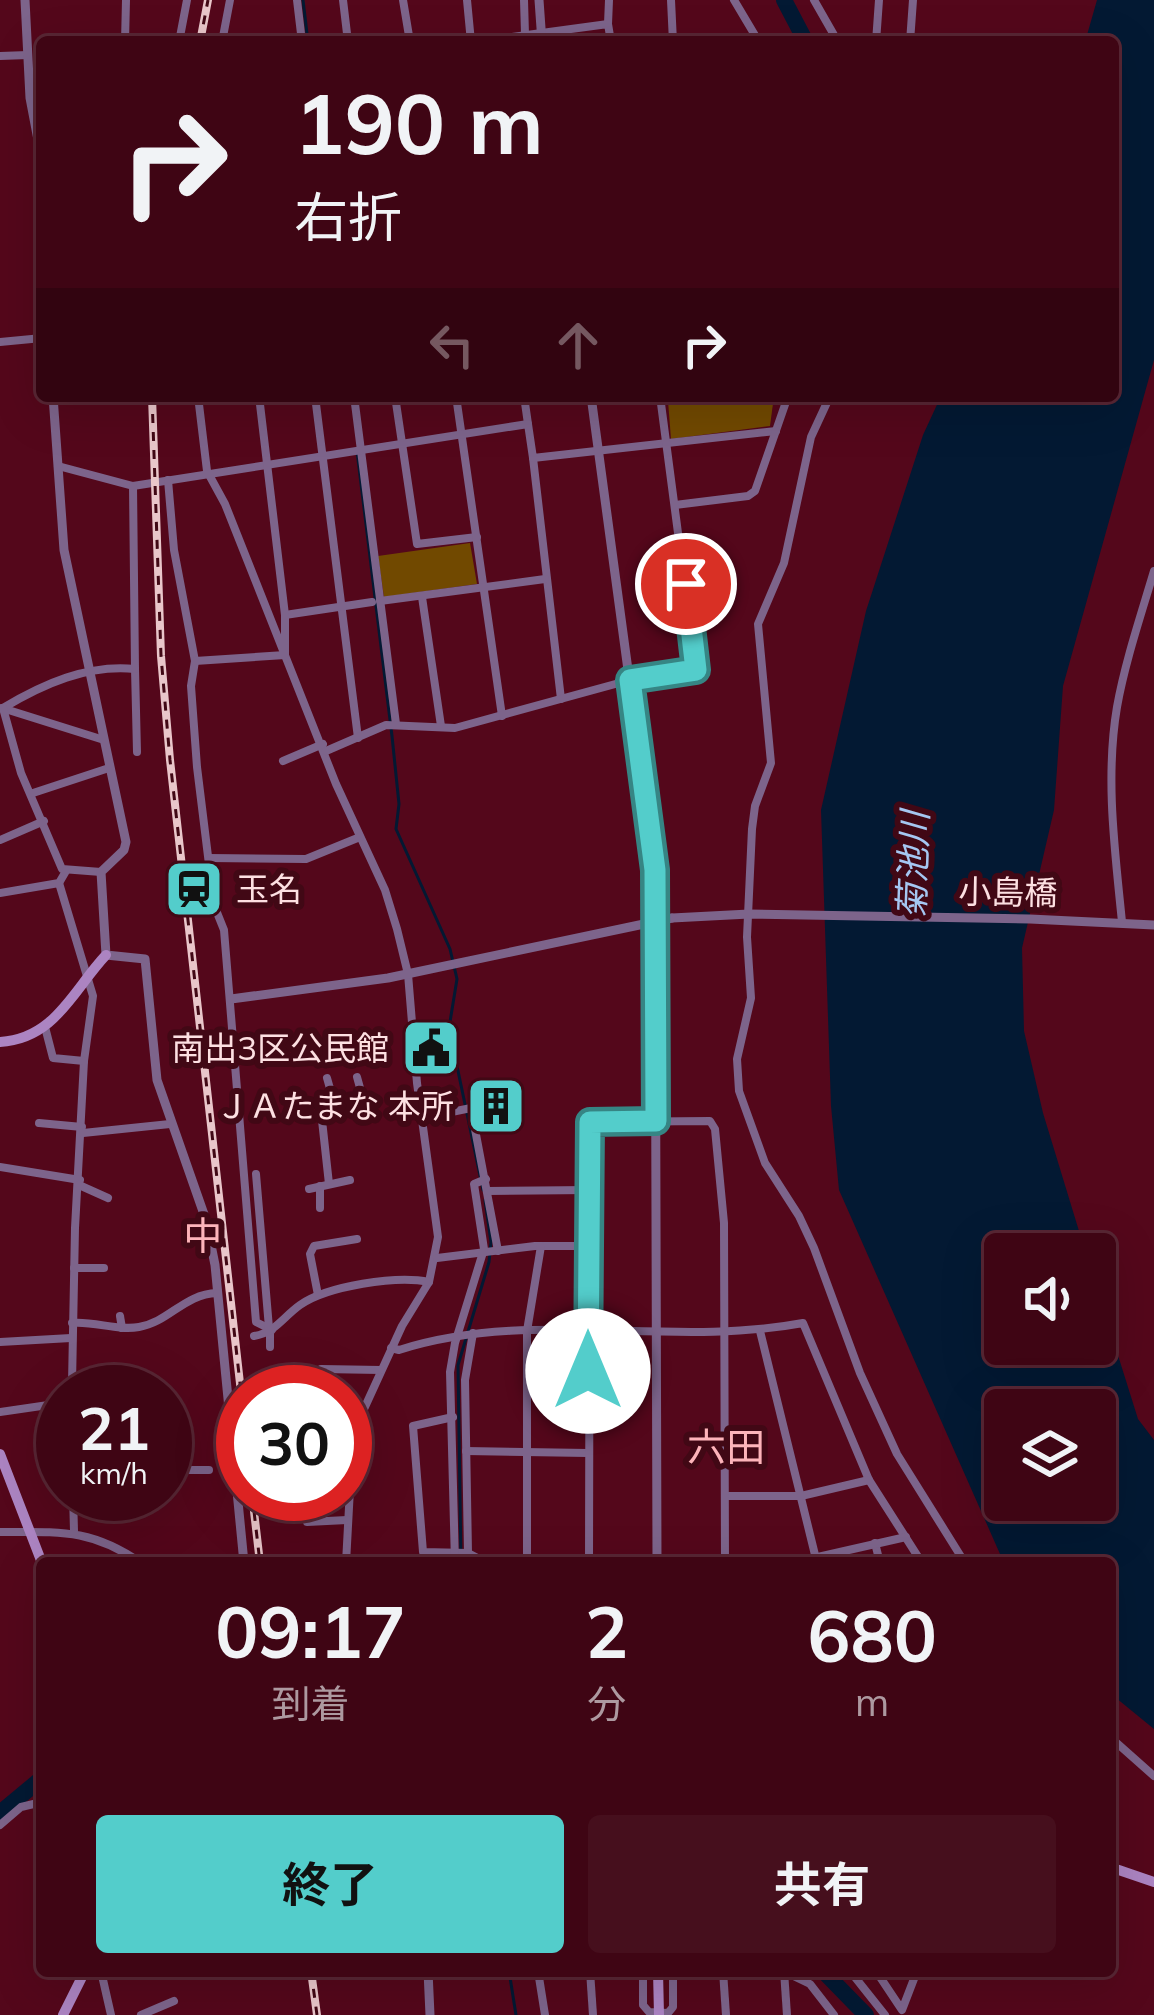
<!DOCTYPE html>
<html lang="ja">
<meta charset="utf-8">
<style>
:root{--surface:#3f0514;--page:#460f1d;--text:#f1f3f6;--muted:#ad99a0;--line:#582634;--accent:#53cdcb}
body{margin:0;font-family:Mulish,"Noto Sans JP",sans-serif;background:var(--page);color:var(--text);height:100vh;display:flex;flex-direction:column;font-size:45px;white-space:nowrap}
*{box-sizing:border-box;margin:0}
p{font-size:39px;color:var(--muted)}
.icon{flex:none;width:66px;height:66px;fill:none;stroke:currentColor;stroke-width:2;stroke-linecap:round;stroke-linejoin:round}
.map{position:relative;flex:1;overflow:hidden}
.side{position:absolute;left:36px;top:1557px;width:1080px;height:420px;display:flex;flex-direction:column;background:var(--surface);border-radius:12px;box-shadow:0 12px 48px #0002,0 0 0 3px var(--line)}
.side>*{flex:none}
.hud{position:absolute;left:36px;top:36px;width:1083px;height:366px;border-radius:12px;box-shadow:0 12px 48px #0002,0 0 0 3px var(--line);background:#3f0514;color:var(--text);overflow:hidden}
.buttons{position:absolute;left:984px;top:1233px;display:grid;gap:24px}
.buttons a{display:grid;place-items:center;width:132px;height:132px;border-radius:12px;background:var(--surface);box-shadow:0 12px 48px #0002,0 0 0 3px var(--line);font-size:60px}
.speed{position:absolute;left:36px;top:1365px;display:flex;gap:24px;font-size:60px;font-weight:700;text-align:center}
.speed>*{display:grid;place-content:center;width:156px;height:156px;border-radius:50%;background:var(--surface);box-shadow:0 12px 48px #0002,0 0 0 3px var(--line);line-height:1}
.speed small{font-size:30px;font-weight:400}
.speed .limit{border:18px solid #d22;background:#fff;color:#111}
.pin{position:absolute;display:grid;place-items:center;width:102px;height:102px;color:#fff;margin:-51px;border:6px solid #fff;border-radius:50%;box-shadow:0 3px 12px #0007}
.me{position:absolute;width:132px;margin:-66px;rotate:0deg;stroke-linejoin:round;filter:drop-shadow(0 0 9px #0008)}
.turn{display:flex;align-items:center;gap:42px;height:252px;padding:0 60px;font-size:54px}
.turn .icon{width:156px;height:156px;stroke-width:2.5}
.turn b{display:block;font-size:84px;line-height:102px}
.lanes{display:flex;align-items:center;height:114px;padding:0 60px;background:#0003;justify-content:center;gap:60px;direction:ltr}
.lanes .off{opacity:.35}
.eta{display:flex;justify-content:space-evenly;align-items:center;height:204px;text-align:center}
.eta b{font-size:72px;font-weight:700;line-height:84px}
.action{display:flex;gap:24px;margin-top:auto;padding:24px 60px}
.action a{flex:1;height:138px;border-radius:12px;background:var(--accent);color:#111;font-size:48px;font-weight:700;line-height:138px;text-align:center}
.action a+a{background:var(--page);color:var(--text)}
.map>svg:first-child{display:block}
.green{fill:#714900}
.water{fill:#031933;fill-rule:evenodd}
.lines{fill:none;stroke-linecap:round;stroke-linejoin:round}
.stream{stroke:#031933;stroke-width:3}
.river{stroke:#031933;stroke-width:16}
.minor{stroke:#7d648b;stroke-width:8}
.tertiary{stroke:#7d648b;stroke-width:9}
.secondary{stroke:#ac84c2;stroke-width:10}
.rail-casing{stroke:#e9c6ca;stroke-width:8}
.rail{stroke:#410815;stroke-width:3;stroke-dasharray:9;stroke-linecap:butt}
.tertiary-bridge{stroke:#7d648b;stroke-width:9}
.route-casing{stroke:#368584;stroke-width:30}
.route{stroke:#53cdcb;stroke-width:21}
.labels{text-anchor:middle;stroke-width:12;stroke-linejoin:round;paint-order:stroke}
.poi-label{font-size:33px;fill:#fde0e2;stroke:#410815;text-anchor:end}
.street-label{font-size:33px;fill:#fde0e2;stroke:#410815}
.water-label{font-size:36px;font-style:italic;fill:#a5c7f2;stroke:#410815}
.quarter-label{font-size:39px;fill:#fdb4ba;stroke:#410815}
</style>
<div class="map">
<svg width="1154" height="2015" viewBox="0 0 1154 2015">
<rect width="100%" height="100%" fill="#54071b"/>
<g class="green">
<path d="M705 396H774L770 426 671 439 668 401Z"/>
<path d="M470 543 477 584 384 597 378 556Z"/>
</g>
<path class="water" d="M1097 0H1154V360L1063 686 1054 810 1022 948 1024 1031 1043 1113 1086 1254H1005V1344H1095V1282L1138 1419 1154 1440V1729L1110 1693V1563H1004L839 1190 831 1106 821 810 866 611 923 435 941 396H1113V42H1085ZM1005 1410H1095V1500H1005Z"/>
<g class="lines">
<g class="stream">
<path d="M303 0 308 42"/>
<path d="M357 451 392 736 399 804 396 829 450 949 457 979 449 1028 483 1190"/>
<path d="M461 1563 458 1365 489 1262 491 1242 485 1200"/>
<path d="M509 1971 516 2015"/>
</g>
<g class="river">
<path d="M784 0 806 42"/>
<path d="M0 1813 42 1778"/>
<path d="M823 1971 866 2015"/>
</g>
<g class="minor">
<path d="M297 0 302 42"/>
<path d="M343 0 348 42"/>
<path d="M403 0 410 42"/>
<path d="M467 0 471 42"/>
<path d="M524 0 525 34"/>
<path d="M671 0 673 42"/>
<path d="M734 0 759 42"/>
<path d="M814 0 838 42"/>
<path d="M608 24 609 0"/>
<path d="M125 42 126 0"/>
<path d="M179 42 187 0"/>
<path d="M222 42 230 0"/>
<path d="M474 42 608 24 611 42"/>
<path d="M706 42H716"/>
<path d="M876 42 879 0"/>
<path d="M910 42 913 0"/>
<path d="M0 56 28 55"/>
<path d="M0 342 42 338"/>
<path d="M198 396 207 471 225 504 336 784 385 890 397 929 408 974 417 1083 438 1237 429 1282 402 1326 353 1433 346 1563"/>
<path d="M315 396 358 738"/>
<path d="M354 396 396 724"/>
<path d="M395 396 417 544 477 537"/>
<path d="M456 396 502 716"/>
<path d="M524 396 528 424"/>
<path d="M830 396 811 437 784 563 758 624 771 763 755 806 752 829 747 937 751 998 737 1059 739 1091 765 1163 799 1216 814 1248 860 1373 897 1454 965 1563"/>
<path d="M533 458 561 699"/>
<path d="M58 466 133 486 528 424 533 458 776 431"/>
<path d="M168 480 174 550 195 661 191 686 197 767 214 905 224 930 256 1322 272 1330"/>
<path d="M675 505 748 496 755 491 788 396"/>
<path d="M422 597 441 726"/>
<path d="M380 601 545 579"/>
<path d="M285 615 372 602"/>
<path d="M195 661 285 655V615L259 396"/>
<path d="M135 669 137 752"/>
<path d="M2 708 104 740"/>
<path d="M3 708C43 684 88 664 135 669L133 486"/>
<path d="M3 708 21 773 62 869 101 872"/>
<path d="M326 751 386 725 455 728 630 680 696 670 660 396"/>
<path d="M283 761 323 744"/>
<path d="M33 793 109 768"/>
<path d="M0 840 44 821"/>
<path d="M209 858 306 859 360 837"/>
<path d="M59 883 93 996 84 1061 75 1228 72 1384"/>
<path d="M0 893 59 883 66 871"/>
<path d="M1122 922C1115 851 1105 778 1117 707 1125 662 1141 615 1154 571"/>
<path d="M45 1027 53 1058 84 1061"/>
<path d="M357 1077 362 1095"/>
<path d="M327 1078 333 1099"/>
<path d="M358 1095 363 1120"/>
<path d="M320 1102 329 1184"/>
<path d="M422 1118 471 1108 498 1251"/>
<path d="M39 1123 82 1127"/>
<path d="M83 1133 170 1124"/>
<path d="M0 1167 80 1180"/>
<path d="M256 1174 269 1328"/>
<path d="M79 1185 108 1198"/>
<path d="M320 1186V1208"/>
<path d="M309 1189 350 1180"/>
<path d="M488 1191 590 1190"/>
<path d="M437 1258 535 1246H589"/>
<path d="M74 1268H104"/>
<path d="M318 1295 310 1254 314 1246 357 1239"/>
<path d="M120 1316 122 1328"/>
<path d="M72 1323C95 1321 117 1331 139 1327 169 1322 184 1294 217 1293"/>
<path d="M760 1331 817 1563"/>
<path d="M473 1333 465 1380 468 1553 487 1563"/>
<path d="M270 1334V1347"/>
<path d="M254 1336C275 1333 283 1317 300 1305 327 1286 397 1275 429 1282"/>
<path d="M0 1342 71 1338"/>
<path d="M391 1348 399 1350C530 1308 669 1348 803 1323L869 1480 922 1563"/>
<path d="M321 1369 381 1370"/>
<path d="M0 1412 62 1403"/>
<path d="M453 1417 413 1426 423 1552 468 1553"/>
<path d="M466 1451 588 1453"/>
<path d="M165 1470H209"/>
<path d="M73 1494 74 1531"/>
<path d="M725 1496H801L869 1480"/>
<path d="M307 1522 347 1520"/>
<path d="M0 1532C58 1532 91 1528 141 1563"/>
<path d="M875 1543 880 1563"/>
<path d="M589 1559 718 1563 809 1559 906 1537"/>
<path d="M455 1563 450 1372 455 1343 484 1249 474 1184 486 1179"/>
<path d="M527 1563V1331L541 1246"/>
<path d="M589 1563 590 1122 710 1121 715 1129 724 1223 725 1563"/>
<path d="M1110 1737 1154 1776"/>
<path d="M0 1825 21 1807 42 1802"/>
<path d="M101 1971 111 2015"/>
<path d="M538 1971 545 2015"/>
<path d="M590 1971 593 2015"/>
<path d="M643 1971V2005L649 2012 668 2013 673 2007V1971"/>
<path d="M723 1971 726 2015"/>
<path d="M783 1971 810 1984 834 2015"/>
<path d="M784 1971 787 2015"/>
<path d="M850 1971 885 2015"/>
<path d="M876 1971 902 2010 917 1971"/>
<path d="M141 2015 174 2001"/>
</g>
<g class="tertiary">
<path d="M25 0 30 98 42 161"/>
<path d="M539 0 542 42"/>
<path d="M53 396 64 550 126 842 124 850 101 872 106 955 145 959 157 1080 206 1220 215 1265 244 1563"/>
<path d="M591 396 655 870 657 1563"/>
<path d="M672 918 749 914 1030 919 1154 925"/>
<path d="M231 999 388 978 644 924"/>
<path d="M428 1971 430 2015"/>
</g>
<g class="secondary">
<path d="M0 1042C55 1039 73 990 106 955"/>
<path d="M0 1454 42 1563"/>
<path d="M1110 1867 1154 1882"/>
<path d="M658 1971 659 2015"/>
<path d="M63 2015 85 1971"/>
</g>
<g class="rail-casing">
<g id="rail">
<path d="M200 42 208 0"/>
<path d="M152 396 161 656 170 760 243 1410"/>
<path d="M252 1494 260 1563"/>
<path d="M311 1971 317 2015"/>
</g>
</g>
<use href="#rail" class="rail"/>
<path class="tertiary-bridge" d="M644 924 672 918"/>
</g>
<g class="lines">
<g class="route-casing">
<path id="route" d="M588 1371 590 1122 656 1121 655 870 630 680 696 670 686 584"/>
</g>
<use href="#route" class="route"/>
</g>
<defs>
<g id="station-square" transform="scale(3)"><rect x="-9" y="-9" width="18" height="18" rx="4" fill="#53cdcb" stroke="#410815"/><path d="M-3-6H3Q5-6 5-4V2Q5 4 3 4L4.5 6H3L1.5 4h-3L-3 6H-4.5L-3 4Q-5 4-5 2V-4Q-5-6-3-6ZM-3.5-4v3h7v-3ZM-3.5 1v1.5H-2V1ZM2 1v1.5H3.5V1Z" fill="#111"/></g>
<g id="civic-square" transform="scale(3)"><rect x="-9" y="-9" width="18" height="18" rx="4" fill="#53cdcb" stroke="#410815"/><path d="M-.6-6.5H3V-4.5H.6V-3L4-1V1h2V6H-6V1h2V-1L-.6-3ZM-1.2 2.5V6h2.4V2.5Z" fill="#111"/></g>
<g id="building-square" transform="scale(3)"><rect x="-9" y="-9" width="18" height="18" rx="4" fill="#53cdcb" stroke="#410815"/><path d="M-4-6H4V6H1V3H-1V6H-4ZM-2.5-4.3h1.7v1.8h-1.7ZM.8-4.3h1.7v1.8H.8ZM-2.5-1h1.7V.8h-1.7ZM.8-1h1.7V.8H.8Z" fill="#111"/></g>
</defs>
<g fill-rule="evenodd">
<use href="#station-square" x="194" y="889"/>
<use href="#civic-square" x="431" y="1048"/>
<use href="#building-square" x="496" y="1106"/>
</g>
<g class="labels">
<g class="poi-label">
<text x="236" y="901" text-anchor="start">玉名</text>
<text x="389" y="1060">南出3区公民館</text>
<text x="454" y="1118">ＪＡたまな 本所</text>
</g>
<g class="street-label">
<text transform="translate(1008 892) rotate(1)" y="12">小島橋</text>
</g>
<g class="water-label">
<text transform="translate(913 865) rotate(-88)" y="13">菊池川</text>
</g>
<g class="quarter-label">
<text x="203" y="1250">中</text>
<text x="726" y="1461">六田</text>
</g>
</g>
</svg>
<div class="buttons">
<a><svg class="icon" aria-label="sound" viewBox="0 0 24 24"><path d="M4 9h4l5-4v14l-5-4H4zM17 9q2 3 0 6"/></svg></a>
<a><svg class="icon" aria-label="layers" viewBox="0 0 24 24"><path d="M12 4l9 5-9 5-9-5zM3 14l9 5 9-5"/></svg></a>
</div>
<div class="speed"><div>21<small>km/h</small></div><div class="limit">30</div></div>
<div class="pin" style="left:686px;top:584px;background:#d93025"><svg class="icon" aria-label="arrive" viewBox="0 0 24 24"><path d="M6 21V4h12l-3 4 3 4H6"/></svg></div>
<svg class="me" style="left:588px;top:1371px" viewBox="-20 -20 40 40"><circle r="19" fill="#fff"/><path d="M0-13L10 11 0 6-10 11z" fill="#53cdcb"/></svg>
<div class="hud">
<div class="turn"><svg class="icon" aria-label="right" viewBox="0 0 24 24"><path d="M7 20v-9h11M14 6l5 5-5 5"/></svg><div><b>190 m</b>右折</div></div>
<div class="lanes"><svg class="icon off" aria-label="left" viewBox="0 0 24 24"><path d="M17 20v-9H6M10 6l-5 5 5 5"/></svg><svg class="icon off" aria-label="ahead" viewBox="0 0 24 24"><path d="M12 20V5M6 11l6-6 6 6"/></svg><svg class="icon" aria-label="right" viewBox="0 0 24 24"><path d="M7 20v-9h11M14 6l5 5-5 5"/></svg></div>
</div>
<section class="side">
<div class="eta">
<div><b>09:17</b><p>到着</p></div>
<div><b>2</b><p>分</p></div>
<div><b>680</b><p>m</p></div>
</div>
<div class="action"><a>終了</a><a>共有</a></div>
</section>
</div>
